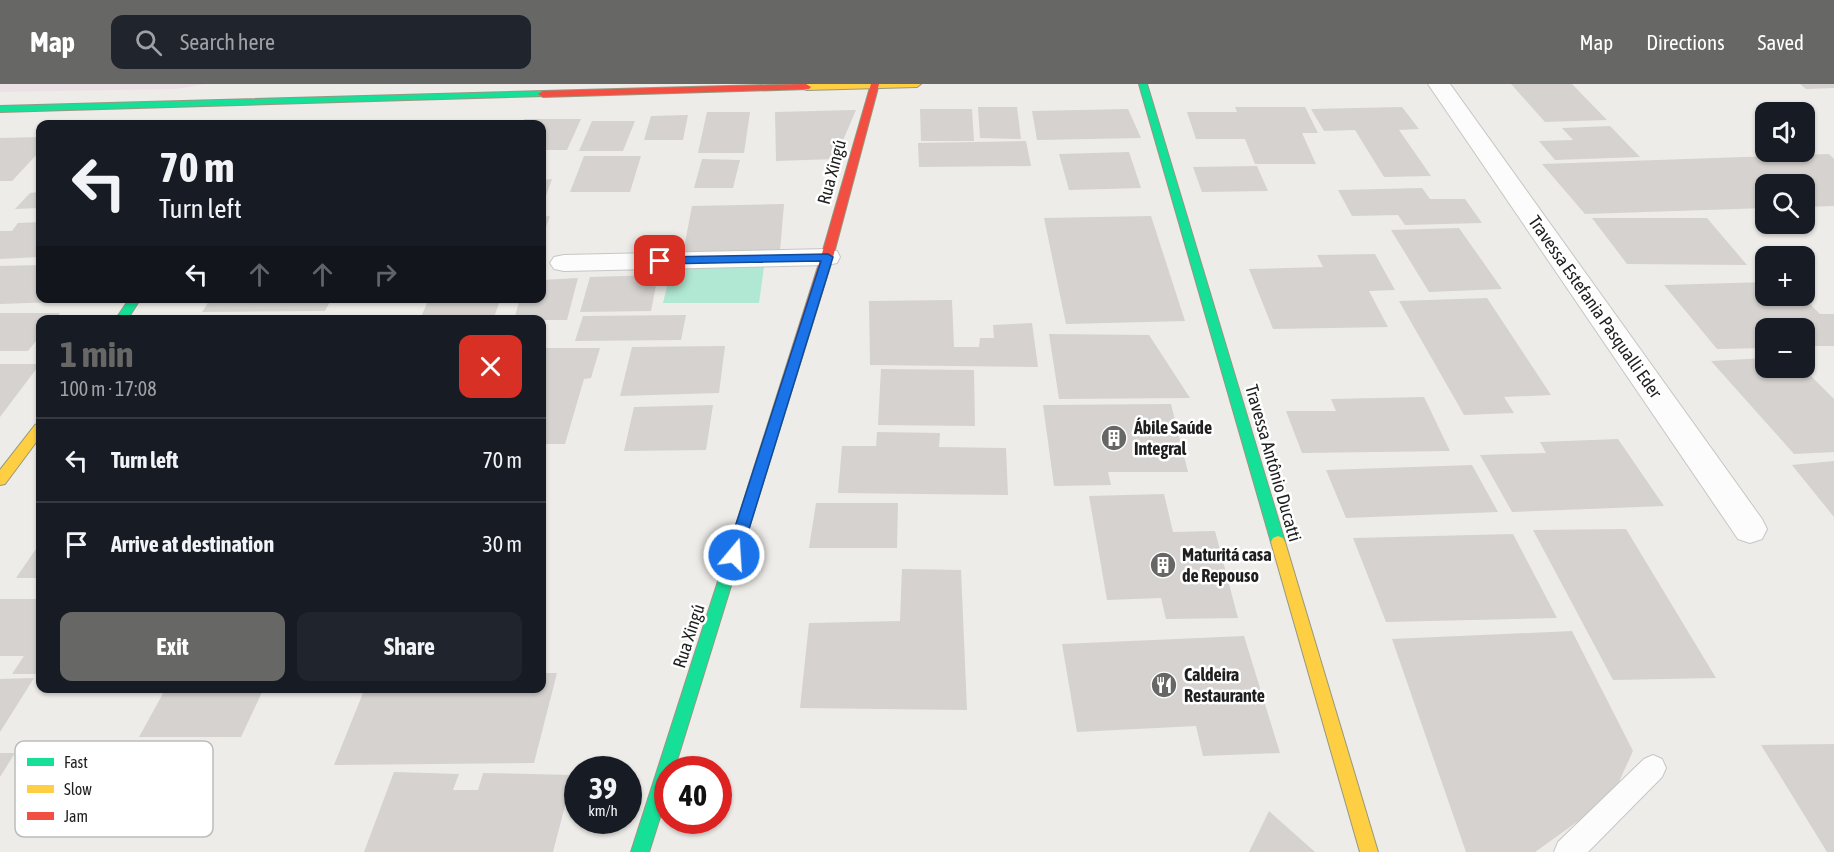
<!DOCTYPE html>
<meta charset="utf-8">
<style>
:root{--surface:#171b24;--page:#20242c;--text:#f1f3f6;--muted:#9ea1a6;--line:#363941;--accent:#676765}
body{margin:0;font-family:"Asap Condensed",sans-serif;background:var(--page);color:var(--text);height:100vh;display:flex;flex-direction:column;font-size:22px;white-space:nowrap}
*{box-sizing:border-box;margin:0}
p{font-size:20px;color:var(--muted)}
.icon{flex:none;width:33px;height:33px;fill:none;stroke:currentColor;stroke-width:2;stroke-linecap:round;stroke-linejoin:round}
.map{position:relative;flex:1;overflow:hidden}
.details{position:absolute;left:36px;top:231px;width:510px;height:378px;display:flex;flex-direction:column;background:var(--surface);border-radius:12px;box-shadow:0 2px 4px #0004}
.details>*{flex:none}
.hud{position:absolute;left:36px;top:36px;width:510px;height:183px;border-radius:12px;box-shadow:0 2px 4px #0004;background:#171b24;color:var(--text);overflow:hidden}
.controls{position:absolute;left:1755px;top:18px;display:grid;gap:12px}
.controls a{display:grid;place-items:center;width:60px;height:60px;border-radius:12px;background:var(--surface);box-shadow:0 2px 4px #0004;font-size:30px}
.speed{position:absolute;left:564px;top:672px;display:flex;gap:12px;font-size:30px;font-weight:700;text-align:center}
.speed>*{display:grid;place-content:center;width:78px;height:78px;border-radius:50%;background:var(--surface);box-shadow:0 2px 4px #0004;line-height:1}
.speed small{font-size:15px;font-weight:400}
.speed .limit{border:9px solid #d22;background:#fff;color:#111}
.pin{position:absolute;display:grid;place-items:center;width:51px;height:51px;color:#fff;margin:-26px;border-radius:12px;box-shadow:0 3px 9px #0006}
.me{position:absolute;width:66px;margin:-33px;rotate:18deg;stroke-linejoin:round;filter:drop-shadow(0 0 4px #0008)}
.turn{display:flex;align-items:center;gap:21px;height:126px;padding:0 24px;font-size:27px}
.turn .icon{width:78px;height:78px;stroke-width:2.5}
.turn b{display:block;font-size:42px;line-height:51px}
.lanes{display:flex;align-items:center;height:57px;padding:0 24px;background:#0003;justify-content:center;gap:30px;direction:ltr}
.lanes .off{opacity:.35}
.round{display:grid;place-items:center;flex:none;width:63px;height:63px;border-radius:12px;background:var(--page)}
.overview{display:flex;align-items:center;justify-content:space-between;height:102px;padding:0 24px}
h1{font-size:36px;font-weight:700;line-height:45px;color:var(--accent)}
.primary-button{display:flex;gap:12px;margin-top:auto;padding:12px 24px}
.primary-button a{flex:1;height:69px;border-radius:12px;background:var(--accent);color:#fff;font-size:24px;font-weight:700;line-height:69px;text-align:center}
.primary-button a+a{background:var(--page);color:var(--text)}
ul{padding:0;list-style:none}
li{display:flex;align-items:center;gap:18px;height:84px;padding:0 24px;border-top:2px solid var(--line)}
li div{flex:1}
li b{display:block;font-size:22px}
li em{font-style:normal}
header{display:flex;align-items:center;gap:36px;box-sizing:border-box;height:84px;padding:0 30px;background:var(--accent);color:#fff}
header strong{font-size:28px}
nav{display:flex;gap:33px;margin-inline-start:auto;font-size:21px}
.search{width:420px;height:54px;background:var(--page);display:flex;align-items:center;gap:15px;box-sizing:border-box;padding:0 21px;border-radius:12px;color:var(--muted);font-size:22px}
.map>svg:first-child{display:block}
.industrial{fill:#ece0e7}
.pitch{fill:#b0e8d3}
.building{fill:#d5d2cf}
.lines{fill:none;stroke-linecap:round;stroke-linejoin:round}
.lane-casing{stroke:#c6c6c4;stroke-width:2}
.street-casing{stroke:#c6c6c4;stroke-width:2}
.fast-casing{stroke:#96987f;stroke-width:2}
.slow-casing{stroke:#96987f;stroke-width:2}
.jam-casing{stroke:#96987f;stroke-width:2}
.lane{fill:#fcfcfc;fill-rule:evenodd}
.street{fill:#fcfcfc;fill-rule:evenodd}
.fast{fill:#16e098;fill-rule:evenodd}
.slow{fill:#ffcf43;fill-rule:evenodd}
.jam{fill:#f24e42;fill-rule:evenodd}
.route{fill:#1a73e8;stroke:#114b97;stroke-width:1.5}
.labels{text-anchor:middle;stroke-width:5;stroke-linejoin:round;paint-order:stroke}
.street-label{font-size:18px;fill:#1f1f1f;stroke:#fff}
.poi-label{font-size:18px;font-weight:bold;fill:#1f1f1f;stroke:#fff;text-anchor:start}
.key{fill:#fff;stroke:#bcbcbc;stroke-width:1.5}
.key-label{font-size:16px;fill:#1f1f1f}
</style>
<header>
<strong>Map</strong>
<div class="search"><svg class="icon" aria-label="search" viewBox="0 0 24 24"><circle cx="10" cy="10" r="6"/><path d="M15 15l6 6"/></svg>Search here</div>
<nav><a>Map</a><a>Directions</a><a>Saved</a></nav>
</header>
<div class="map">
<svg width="1834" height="768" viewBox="0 0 1834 768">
<rect width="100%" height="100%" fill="#eeece8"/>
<path class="industrial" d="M0 0H206L177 5 0 8Z"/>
<path class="pitch" d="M672 183H764L759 219H663Z"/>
<g class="building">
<path d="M1511 0H1572L1607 36 1545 38Z"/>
<path d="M1800 0H1834V4L1806 5Z"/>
<path d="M978 23H1017L1021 55 980 54Z"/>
<path d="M1235 23H1305L1318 49H1302L1316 80H1255L1245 55H1196L1187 28H1237Z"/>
<path d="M1402 23 1419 45 1399 46 1431 92 1384 93 1355 46 1324 47 1311 25Z"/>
<path d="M920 25H972L974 57H921Z"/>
<path d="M1128 25 1141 54 1037 56 1032 27Z"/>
<path d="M856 26 835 75 776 77 775 28Z"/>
<path d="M707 28H750L744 69H698Z"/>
<path d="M688 31 683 56H644L651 32Z"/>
<path d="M524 35H581L567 66H542V40H521Z"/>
<path d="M592 37H635L623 67H579Z"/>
<path d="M1610 42 1640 73 1555 76 1539 57 1573 56 1562 44Z"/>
<path d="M40 53V67L12 97H0V54Z"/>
<path d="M1026 57 1031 82 919 83 918 59Z"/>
<path d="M1129 68 1141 104 1069 106 1059 70Z"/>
<path d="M1829 70 1834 75V122L1804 123V100H1766V124L1585 130 1542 80Z"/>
<path d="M584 72H641L630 108H570Z"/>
<path d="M702 75 740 76 733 104H694Z"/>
<path d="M1257 82 1268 107 1202 108 1193 83Z"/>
<path d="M552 95 542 123V96Z"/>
<path d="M1422 104 1430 115H1465L1482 139 1405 141 1398 131 1352 132 1338 106Z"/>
<path d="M40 108V124L15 125 30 109Z"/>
<path d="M784 120 780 167 683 169 692 122Z"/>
<path d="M550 132 542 154V133Z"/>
<path d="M1151 132 1185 237 1066 240 1044 134Z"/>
<path d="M1592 134H1707L1747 181 1627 180Z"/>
<path d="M40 138V173L0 175V147H12L18 139Z"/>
<path d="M1459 144 1502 205 1429 208 1391 146Z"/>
<path d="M1375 170 1395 206 1369 207 1388 243 1273 245 1249 185 1323 183 1317 171Z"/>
<path d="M40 181V214H87L85 217 0 220V182Z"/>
<path d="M658 191 651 227 580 228 590 193Z"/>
<path d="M578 194 567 236H514L520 214H542V196Z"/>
<path d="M1766 198V212H1802L1820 230H1834V262H1804V244H1766V264L1717 265 1664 201Z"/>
<path d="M211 214H332L325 227 202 228Z"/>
<path d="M429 214H501L493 236H420Z"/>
<path d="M1487 214 1551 311 1504 313 1514 329 1464 331 1399 217Z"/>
<path d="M952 216 954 263H979L980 254H994L993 241 1032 239 1038 283 870 281 869 217Z"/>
<path d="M0 229H60L55 236H40V252L28 267H0Z"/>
<path d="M686 231 681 256 575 257 583 232Z"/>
<path d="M1049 250 1149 251 1190 314 1059 315Z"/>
<path d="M725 262 719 309 620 312 632 263Z"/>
<path d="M542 264H600L591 294 584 295 565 360H542Z"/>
<path d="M1766 274V284H1803L1834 315V368L1794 370 1711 277Z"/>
<path d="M0 280H40L0 333Z"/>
<path d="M881 285 974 286 975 342 878 341Z"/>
<path d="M1424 313 1450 367 1302 369 1286 327H1336L1331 315Z"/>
<path d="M1171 320 1188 388H1108L1111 401 1054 402 1043 321Z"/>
<path d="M713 321 706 366 624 367 634 323Z"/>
<path d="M877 348 940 349 939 363 1006 364 1008 411 838 409 842 362H876Z"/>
<path d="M1618 355 1664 422 1512 428 1480 371 1546 369 1540 358Z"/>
<path d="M1834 377V433L1792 381Z"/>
<path d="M1472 381 1498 428 1346 434 1326 386Z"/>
<path d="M1164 410 1173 448 1215 447 1238 534 1166 535 1161 514 1107 516 1089 412Z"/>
<path d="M816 419H898L897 464H809Z"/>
<path d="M1626 445 1716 594 1613 596 1533 446Z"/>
<path d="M1513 450 1557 534 1386 538 1353 454Z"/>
<path d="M40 459V494H16Z"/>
<path d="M902 485 961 486 967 626 800 624 809 539 900 537Z"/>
<path d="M0 515H40V590H12L24 572H0Z"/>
<path d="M1572 547 1633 667 1612 713 1535 768H1466L1392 555Z"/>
<path d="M1244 552 1280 669 1203 672 1196 642 1077 648 1062 560Z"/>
<path d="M542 589H557L534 679 334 681 365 604H542Z"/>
<path d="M34 594 0 648V595Z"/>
<path d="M166 604H264L241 653H139Z"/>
<path d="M1834 660V768H1827L1761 661Z"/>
<path d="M0 669H15L0 693Z"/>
<path d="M394 688 459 690 453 706H478L483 689 573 691 553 768H364Z"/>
<path d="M1269 727 1315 768H1249Z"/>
</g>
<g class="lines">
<g class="lane-casing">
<path id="lane" d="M1653 671 1662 675 1666 684 1662 693 1588 768H1554L1558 758 1644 675Z"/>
</g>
<g class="street-casing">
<g id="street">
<path d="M1428 0H1450L1762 435 1767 445 1762 455 1750 459 1738 455Z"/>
<path d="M827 165 837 167 840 173 837 179 827 181 564 187 554 185 550 179 554 173 564 171Z"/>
</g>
</g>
<g class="fast-casing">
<g id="fast">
<path d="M1139 0H1147L1285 458 1283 462 1278 464 1273 462 1271 458Z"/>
<path d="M543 7 548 10 546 12 0 28V22Z"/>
<path d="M130 214H141L127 236H115Z"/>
<path d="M736 457 741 459 743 463 674 686H668V708L649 768H631L729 463 731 459Z"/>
</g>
</g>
<g class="slow-casing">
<g id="slow">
<path d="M817 0H921L917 3 806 6 801 3 806 0Z"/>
<path d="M40 339V353L5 400 0 401V386L35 341Z"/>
<path d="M1278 452 1283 454 1285 458 1378 768H1360L1271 458 1273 454Z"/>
</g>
</g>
<g class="jam-casing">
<g id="jam">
<path d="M806 0 811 3 809 5 543 13 538 10 543 7Z"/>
<path d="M871 0H879L833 173 743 463 741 467 736 469 731 467 729 463 821 173Z"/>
</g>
</g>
<use href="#lane" class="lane"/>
<use href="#street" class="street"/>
<use href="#fast" class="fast"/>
<use href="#slow" class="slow"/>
<use href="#jam" class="jam"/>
</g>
<path class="route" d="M828 170 833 173 741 471 739 475H728L726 471 821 177 660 180 654 177 660 173Z"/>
<defs>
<g id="building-disc" transform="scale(1.35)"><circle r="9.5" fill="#676765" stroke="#fff"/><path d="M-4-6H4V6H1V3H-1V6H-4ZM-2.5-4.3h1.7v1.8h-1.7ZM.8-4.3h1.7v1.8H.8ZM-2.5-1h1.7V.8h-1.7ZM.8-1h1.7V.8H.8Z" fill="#fff"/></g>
<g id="restaurant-disc" transform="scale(1.35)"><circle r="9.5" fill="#676765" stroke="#fff"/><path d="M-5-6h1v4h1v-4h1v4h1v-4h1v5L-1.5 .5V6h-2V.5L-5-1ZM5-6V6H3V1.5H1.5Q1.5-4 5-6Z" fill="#fff"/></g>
</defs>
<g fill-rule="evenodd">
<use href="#building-disc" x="1114" y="354"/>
<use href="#building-disc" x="1163" y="481"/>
<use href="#restaurant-disc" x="1164" y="601"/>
</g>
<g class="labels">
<g class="street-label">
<text transform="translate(832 88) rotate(-75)" y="6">Rua Xingú</text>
<text transform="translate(1595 223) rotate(55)" y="6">Travessa Estefania Pasqualli Eder</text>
<text transform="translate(1273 379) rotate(74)" y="6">Travessa Antônio Ducatti</text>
<text transform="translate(689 552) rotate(-72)" y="6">Rua Xingú</text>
</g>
<g class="poi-label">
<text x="1134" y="350">Ábile Saúde<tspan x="1134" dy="21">Integral</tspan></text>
<text x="1182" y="477">Maturitá casa<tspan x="1182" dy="21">de Repouso</tspan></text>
<text x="1184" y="597">Caldeira<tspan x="1184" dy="21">Restaurante</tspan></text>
</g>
</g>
<rect x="15" y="657" width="198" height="96" rx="9" class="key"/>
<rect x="27" y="674" width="27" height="8" fill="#16e098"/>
<rect x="27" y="701" width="27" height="8" fill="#ffcf43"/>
<rect x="27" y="728" width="27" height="8" fill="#f24e42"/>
<g class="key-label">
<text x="64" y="684">Fast</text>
<text x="64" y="711">Slow</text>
<text x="64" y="738">Jam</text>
</g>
</svg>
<div class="controls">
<a><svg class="icon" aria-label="sound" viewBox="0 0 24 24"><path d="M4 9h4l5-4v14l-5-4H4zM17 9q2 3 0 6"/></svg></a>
<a><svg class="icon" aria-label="search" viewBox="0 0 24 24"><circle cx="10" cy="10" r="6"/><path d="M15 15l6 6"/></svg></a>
<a>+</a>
<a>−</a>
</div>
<div class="speed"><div>39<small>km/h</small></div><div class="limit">40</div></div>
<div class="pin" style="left:660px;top:177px;background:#d93025"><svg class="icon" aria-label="arrive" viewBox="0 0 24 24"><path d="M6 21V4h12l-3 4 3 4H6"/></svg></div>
<svg class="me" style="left:734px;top:471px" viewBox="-20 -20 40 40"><circle r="17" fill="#1a73e8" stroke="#fff" stroke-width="3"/><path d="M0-11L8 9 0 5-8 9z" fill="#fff"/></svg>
<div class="hud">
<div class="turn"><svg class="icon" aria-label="left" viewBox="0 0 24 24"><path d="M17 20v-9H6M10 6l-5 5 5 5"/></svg><div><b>70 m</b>Turn left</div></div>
<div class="lanes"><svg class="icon" aria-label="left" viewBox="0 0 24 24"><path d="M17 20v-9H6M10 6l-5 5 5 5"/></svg><svg class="icon off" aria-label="ahead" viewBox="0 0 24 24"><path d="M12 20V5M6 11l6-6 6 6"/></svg><svg class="icon off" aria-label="ahead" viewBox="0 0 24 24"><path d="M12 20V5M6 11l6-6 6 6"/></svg><svg class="icon off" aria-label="right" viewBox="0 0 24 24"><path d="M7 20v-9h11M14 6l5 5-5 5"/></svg></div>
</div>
<section class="details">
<div class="overview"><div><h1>1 min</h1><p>100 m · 17:08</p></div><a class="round" style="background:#d93025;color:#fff"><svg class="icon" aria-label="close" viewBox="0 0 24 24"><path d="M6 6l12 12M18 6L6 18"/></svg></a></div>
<ul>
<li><svg class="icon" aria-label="left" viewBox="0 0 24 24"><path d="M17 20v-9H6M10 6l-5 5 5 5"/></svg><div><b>Turn left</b></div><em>70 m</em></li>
<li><svg class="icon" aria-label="arrive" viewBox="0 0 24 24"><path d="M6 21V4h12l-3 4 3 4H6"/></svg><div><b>Arrive at destination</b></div><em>30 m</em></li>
</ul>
<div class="primary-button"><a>Exit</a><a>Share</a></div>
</section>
</div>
